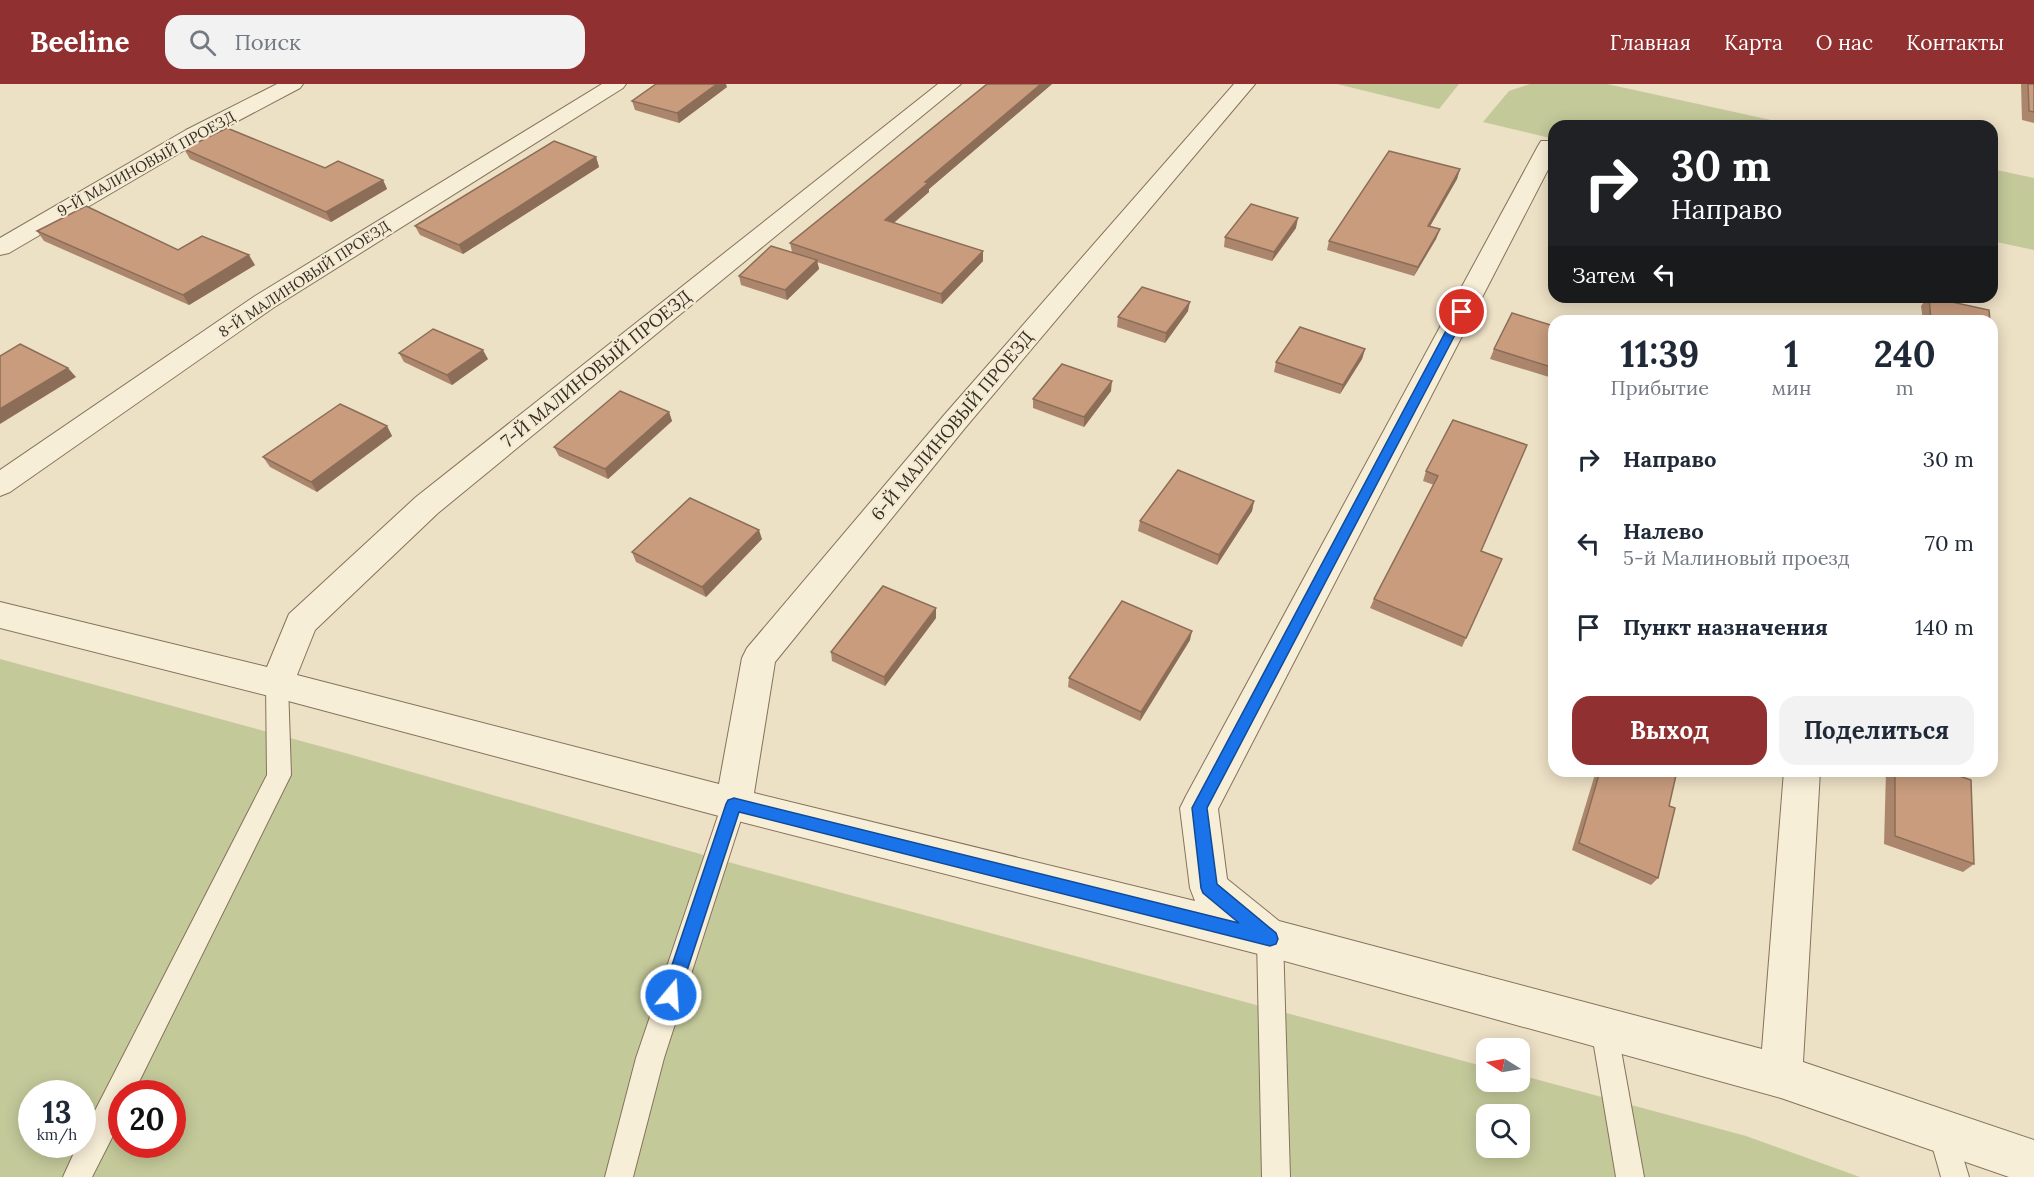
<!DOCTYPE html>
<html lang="ru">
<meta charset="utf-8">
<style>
:root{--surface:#fff;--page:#f2f2f3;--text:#1f2937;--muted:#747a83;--accent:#913031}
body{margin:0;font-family:Lora,serif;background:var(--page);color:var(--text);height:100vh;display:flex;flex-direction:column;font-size:22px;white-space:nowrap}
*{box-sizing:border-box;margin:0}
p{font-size:20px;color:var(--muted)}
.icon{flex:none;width:33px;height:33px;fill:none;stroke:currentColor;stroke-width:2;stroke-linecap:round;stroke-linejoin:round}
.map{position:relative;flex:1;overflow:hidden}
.panel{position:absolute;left:1548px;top:231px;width:450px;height:462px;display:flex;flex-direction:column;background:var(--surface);border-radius:18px;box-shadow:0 3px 15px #0003}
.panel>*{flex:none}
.top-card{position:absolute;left:1548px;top:36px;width:450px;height:183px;border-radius:18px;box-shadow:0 3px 15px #0003;background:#202124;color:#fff;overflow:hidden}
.needle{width:39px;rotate:281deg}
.buttons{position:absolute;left:1476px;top:954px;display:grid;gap:12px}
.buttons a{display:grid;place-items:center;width:54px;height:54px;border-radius:12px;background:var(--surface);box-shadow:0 3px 15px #0003;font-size:30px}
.speed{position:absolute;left:18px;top:996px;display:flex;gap:12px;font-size:30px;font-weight:700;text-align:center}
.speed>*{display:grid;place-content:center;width:78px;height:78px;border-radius:50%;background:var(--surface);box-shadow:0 3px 15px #0003;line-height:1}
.speed small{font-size:15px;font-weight:400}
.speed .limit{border:9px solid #d22;background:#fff;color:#111}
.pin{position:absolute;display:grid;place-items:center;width:51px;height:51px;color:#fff;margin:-26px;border:3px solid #fff;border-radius:50%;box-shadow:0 2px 6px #0007}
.me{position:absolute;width:66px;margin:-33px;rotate:18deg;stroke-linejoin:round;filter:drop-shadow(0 0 4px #0008)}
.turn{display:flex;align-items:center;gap:21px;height:126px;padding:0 24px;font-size:27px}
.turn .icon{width:78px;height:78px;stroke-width:2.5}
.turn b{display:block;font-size:42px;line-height:51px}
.then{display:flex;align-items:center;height:57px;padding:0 24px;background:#0003;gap:12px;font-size:22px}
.eta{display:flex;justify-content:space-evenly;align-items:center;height:102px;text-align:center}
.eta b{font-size:36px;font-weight:700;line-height:42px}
.button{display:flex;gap:12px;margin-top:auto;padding:12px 24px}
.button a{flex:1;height:69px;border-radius:18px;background:var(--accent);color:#fff;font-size:24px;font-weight:700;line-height:69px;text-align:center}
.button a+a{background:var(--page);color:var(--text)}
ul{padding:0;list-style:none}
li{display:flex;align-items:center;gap:18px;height:84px;padding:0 24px}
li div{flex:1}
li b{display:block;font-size:22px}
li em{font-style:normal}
header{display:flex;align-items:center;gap:36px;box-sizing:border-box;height:84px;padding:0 30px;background:var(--accent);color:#fff}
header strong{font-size:28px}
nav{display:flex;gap:33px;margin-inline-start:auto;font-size:21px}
.search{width:420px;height:54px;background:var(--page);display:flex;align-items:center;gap:15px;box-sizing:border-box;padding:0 21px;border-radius:18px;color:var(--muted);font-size:22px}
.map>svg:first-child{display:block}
.green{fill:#c4c99a;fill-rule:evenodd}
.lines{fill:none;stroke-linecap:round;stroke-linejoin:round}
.lane-casing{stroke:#86725c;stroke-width:2}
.street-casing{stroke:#86725c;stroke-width:2}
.lane{fill:#f7eed8;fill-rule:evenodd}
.street{fill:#f7eed8;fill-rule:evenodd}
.wall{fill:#ac866c}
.shaded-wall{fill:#8c6d58}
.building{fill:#c89c7d;stroke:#8c6d58;stroke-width:1.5}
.route{fill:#1a73e8;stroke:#114b97;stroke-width:1.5}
.labels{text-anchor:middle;stroke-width:4.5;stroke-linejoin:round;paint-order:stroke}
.far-street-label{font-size:15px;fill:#372b1f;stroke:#f3ead4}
.street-label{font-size:18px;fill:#372b1f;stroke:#f3ead4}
</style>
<header>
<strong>Beeline</strong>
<div class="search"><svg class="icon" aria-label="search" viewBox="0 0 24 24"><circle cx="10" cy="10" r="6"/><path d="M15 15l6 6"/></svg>Поиск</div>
<nav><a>Главная</a><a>Карта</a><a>О нас</a><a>Контакты</a></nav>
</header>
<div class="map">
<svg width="2034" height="1093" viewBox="0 0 2034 1093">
<rect width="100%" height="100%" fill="#ece0c5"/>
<g class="green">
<path d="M1337 0H1459L1439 25Z"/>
<path d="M1530 0H1607L1798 42H1554V55L1483 38 1509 7Z"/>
<path d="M1992 85 2034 94V166L1992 157Z"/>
<path d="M0 575 338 667 739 781 1486 983V998H1520V991L1746 1052 1860 1093H0ZM32 1010H82V1060H32ZM122 1010H172V1060H122ZM1486 1030H1520V1064H1486Z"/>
</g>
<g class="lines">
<g class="lane-casing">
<g id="lane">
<path d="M277 591 285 594 288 600 291 691 133 1010H122V1034L92 1093H63L78 1060H82V1052L267 691 266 600 269 594Z"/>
<path d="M734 710 742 713 746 720 664 974 633 1093H605L636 974 722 720 726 713Z"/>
<path d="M1270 842 1279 845 1283 854 1290 1093H1262L1257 854 1261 845Z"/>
<path d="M1604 931 1613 935 1617 944 1644 1093H1616L1591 944 1595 935Z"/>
<path d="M1942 1033 1952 1037 1969 1093H1941L1928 1047 1932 1037Z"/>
</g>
</g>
<g class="street-casing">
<g id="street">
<path d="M277 0H303L300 4 202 56 9 169 0 171V154L186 46Z"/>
<path d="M602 0H626L623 4 273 224 10 408 0 412V386L255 212Z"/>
<path d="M938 0H961L438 429 315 546 297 591 719 700 742 574 747 564 945 330 1234 0H1255L965 344 775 578 754 709 1195 817 1190 804 1180 724 1186 712 1538 62 1541 57H1554V74L1218 725 1227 795 1279 837 1762 965 1784 687H1820L1803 978 2034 1056V1093H2009L1781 1014 1270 873 734 736 277 614 0 544V518L267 583 289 530 416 413Z"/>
</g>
</g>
<use href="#lane" class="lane"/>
<use href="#street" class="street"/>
</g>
<g class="wall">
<path d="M987 0H1052L929 105V108L894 139 983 177 942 220 817 178 819 185 787 216 741 201 739 192 792 168 790 159Z"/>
<path d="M2021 0H2034V39L2022 36Z"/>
<path d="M727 3 679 39 635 26 632 17Z"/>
<path d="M184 65 383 96 387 105 331 138 190 75Z"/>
<path d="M596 73 599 83 463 170 420 151 415 142Z"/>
<path d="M1460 85 1457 95 1430 142 1440 145 1436 155 1414 192 1327 166 1329 157Z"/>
<path d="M1296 144 1272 177 1224 163 1225 153Z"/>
<path d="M37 147 255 181 189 221 44 157Z"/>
<path d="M1928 213 1990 237H1923L1921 222Z"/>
<path d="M1188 227 1165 259 1117 243 1118 233Z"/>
<path d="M1365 265 1362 275 1340 310 1274 288 1276 278Z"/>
<path d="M1494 265 1554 284 1549 293 1490 275Z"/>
<path d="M399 269 488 275 452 301 404 278Z"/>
<path d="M1111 307 1084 343 1033 324V315Z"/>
<path d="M669 328 672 337 608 395 559 372 554 363Z"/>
<path d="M1453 336 1481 467 1466 554 1462 563 1370 524 1374 515 1434 401 1423 397 1426 387Z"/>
<path d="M387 342 392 352 317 408 270 383 263 373Z"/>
<path d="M1254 417 1252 427 1217 481 1138 447 1140 437Z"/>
<path d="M762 455 706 513 636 478 632 468Z"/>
<path d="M936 534 885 602 832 577 831 568Z"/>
<path d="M1190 556 1140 637 1068 603 1069 594Z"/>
<path d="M1596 687H1677L1669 722 1658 794 1651 801 1572 766Z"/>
<path d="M1886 687H1945L1974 780 1963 788 1884 760Z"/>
</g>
<g class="shaded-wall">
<path d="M717 0H726L727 3 679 39 677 29Z"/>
<path d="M1041 0H1052L929 105V108L886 145 885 136 925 98Z"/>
<path d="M596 73 599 83 463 170 459 161Z"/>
<path d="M1460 85 1457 95 1425 151 1428 142Z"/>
<path d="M383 96 387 105 331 138 326 128Z"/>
<path d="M1298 134 1296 144 1272 177 1274 168Z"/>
<path d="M1440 145 1436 155 1414 192 1418 183Z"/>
<path d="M983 167V177L942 220 941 210Z"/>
<path d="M249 171 255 181 189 221 183 211Z"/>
<path d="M817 176 819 185 787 216 785 206Z"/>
<path d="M1190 218 1188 227 1165 259 1166 249Z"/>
<path d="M1365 265 1362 275 1340 310 1343 301Z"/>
<path d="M483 266 488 275 452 301 447 291Z"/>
<path d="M68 284 76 293 0 340V325Z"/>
<path d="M1112 297 1111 307 1084 343V333Z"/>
<path d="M669 328 672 337 608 395 605 385Z"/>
<path d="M387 342 392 352 317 408 311 398Z"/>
<path d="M1254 417 1252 427 1217 481 1219 471Z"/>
<path d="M759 446 762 455 706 513 702 503Z"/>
<path d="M936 524V534L885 602 884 593Z"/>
<path d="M1192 547 1190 556 1140 637 1141 628Z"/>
</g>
<g class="building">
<path d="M656 0H717L677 29 632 17Z"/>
<path d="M987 0H1041L925 98 928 99 885 136 983 167 941 210 790 159Z"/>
<path d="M2028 0H2034V28L2029 27Z"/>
<path d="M227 44 325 84 338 77 383 96 326 128 184 65Z"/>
<path d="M554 57 596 73 459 161 415 142Z"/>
<path d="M1389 67 1460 85 1428 142 1440 145 1418 183 1329 157Z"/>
<path d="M1251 120 1298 134 1274 168 1225 153Z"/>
<path d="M86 122 178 166 202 152 249 171 183 211 37 147Z"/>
<path d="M771 162 817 176 785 206 739 192Z"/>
<path d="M1142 203 1190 218 1166 249 1118 233Z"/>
<path d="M1929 213 1989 226 1990 237H1931Z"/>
<path d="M1512 229 1554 242V284L1494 265Z"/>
<path d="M1300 243 1365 265 1343 301 1276 278Z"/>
<path d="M433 245 483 266 447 291 399 269Z"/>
<path d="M1992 247 1995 267 1992 266Z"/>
<path d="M20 260 68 284 0 325V272Z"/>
<path d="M1062 280 1112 297 1084 333 1033 315Z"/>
<path d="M620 307 669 328 605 385 554 363Z"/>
<path d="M340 320 387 342 311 398 263 373Z"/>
<path d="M1453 336 1527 361 1481 467 1502 475 1466 554 1374 515 1438 392 1426 387Z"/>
<path d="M1178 386 1254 417 1219 471 1140 437Z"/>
<path d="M690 414 759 446 702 503 632 468Z"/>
<path d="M883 502 936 524 884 593 831 568Z"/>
<path d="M1122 517 1192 547 1141 628 1069 594Z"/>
<path d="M1600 687H1677L1669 722 1675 724 1658 794 1579 759Z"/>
<path d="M1895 687H1945L1971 696 1974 780 1895 752Z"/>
</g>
<path class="route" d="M1462 224 1467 228 1207 724 1217 800 1276 849 1278 855 1276 860 1270 862 739 728 679 911 677 917 671 919 665 917 662 911 726 720 728 716 734 714 1239 839 1203 809 1201 804 1192 724 1456 228Z"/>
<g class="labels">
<g class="far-street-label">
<text transform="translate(146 80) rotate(-29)" y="5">9-Й МАЛИНОВЫЙ ПРОЕЗД</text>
<text transform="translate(304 195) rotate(-33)" y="5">8-Й МАЛИНОВЫЙ ПРОЕЗД</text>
</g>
<g class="street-label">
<text transform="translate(596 285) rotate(-39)" y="6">7-Й МАЛИНОВЫЙ ПРОЕЗД</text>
<text transform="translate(952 342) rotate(-50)" y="6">6-Й МАЛИНОВЫЙ ПРОЕЗД</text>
</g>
</g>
</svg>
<div class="buttons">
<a><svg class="needle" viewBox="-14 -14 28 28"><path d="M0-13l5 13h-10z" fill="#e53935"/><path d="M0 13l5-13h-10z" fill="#747a83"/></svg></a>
<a><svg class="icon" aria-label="search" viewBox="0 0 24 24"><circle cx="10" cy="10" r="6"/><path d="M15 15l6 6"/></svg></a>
</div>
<div class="speed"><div>13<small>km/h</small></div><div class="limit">20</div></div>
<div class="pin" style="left:1462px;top:228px;background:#d93025"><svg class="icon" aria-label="arrive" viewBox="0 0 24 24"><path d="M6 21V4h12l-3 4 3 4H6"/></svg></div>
<svg class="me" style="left:671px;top:911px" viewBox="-20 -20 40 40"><circle r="17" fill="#1a73e8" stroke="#fff" stroke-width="3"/><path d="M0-11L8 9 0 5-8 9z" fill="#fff"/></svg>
<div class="top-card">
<div class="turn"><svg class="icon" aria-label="right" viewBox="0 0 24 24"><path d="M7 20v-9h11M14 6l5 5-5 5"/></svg><div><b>30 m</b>Направо</div></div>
<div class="then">Затем<svg class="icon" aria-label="left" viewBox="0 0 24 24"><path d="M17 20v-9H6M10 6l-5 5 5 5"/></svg></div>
</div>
<section class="panel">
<div class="eta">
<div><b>11:39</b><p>Прибытие</p></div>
<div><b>1</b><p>мин</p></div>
<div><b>240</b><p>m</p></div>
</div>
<ul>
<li><svg class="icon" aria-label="right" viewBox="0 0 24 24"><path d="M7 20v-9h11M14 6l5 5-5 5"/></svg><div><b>Направо</b></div><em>30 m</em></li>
<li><svg class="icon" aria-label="left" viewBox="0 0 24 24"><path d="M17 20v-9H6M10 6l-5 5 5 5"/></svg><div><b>Налево</b><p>5-й Малиновый проезд</p></div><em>70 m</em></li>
<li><svg class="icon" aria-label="arrive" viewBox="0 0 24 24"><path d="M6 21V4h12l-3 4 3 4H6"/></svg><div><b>Пункт назначения</b></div><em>140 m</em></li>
</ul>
<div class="button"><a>Выход</a><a>Поделиться</a></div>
</section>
</div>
